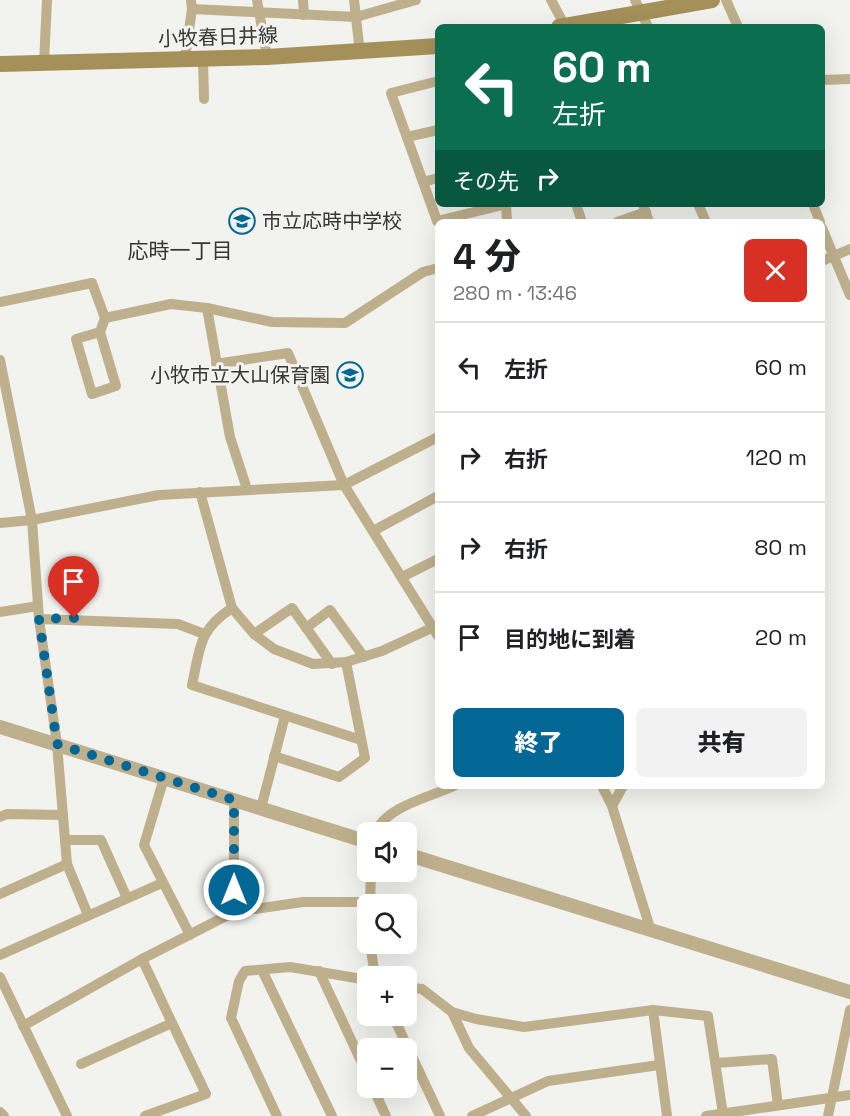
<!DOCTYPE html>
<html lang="ja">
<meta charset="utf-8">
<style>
:root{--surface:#fff;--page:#f2f2f2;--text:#202124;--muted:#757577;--line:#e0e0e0;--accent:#036796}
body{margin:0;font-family:"Space Grotesk","Noto Sans JP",sans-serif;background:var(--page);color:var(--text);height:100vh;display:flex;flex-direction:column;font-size:22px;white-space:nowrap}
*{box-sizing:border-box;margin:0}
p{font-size:20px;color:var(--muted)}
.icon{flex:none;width:33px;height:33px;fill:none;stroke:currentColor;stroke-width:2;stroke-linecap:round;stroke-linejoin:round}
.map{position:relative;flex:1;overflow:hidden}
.details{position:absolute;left:435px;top:219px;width:390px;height:570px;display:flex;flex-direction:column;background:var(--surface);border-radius:9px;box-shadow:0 6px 24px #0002}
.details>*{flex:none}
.top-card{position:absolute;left:435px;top:24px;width:390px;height:183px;border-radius:9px;box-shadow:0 6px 24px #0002;background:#0b6e4f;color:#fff;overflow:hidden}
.controls{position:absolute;left:357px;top:822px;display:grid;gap:12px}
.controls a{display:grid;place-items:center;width:60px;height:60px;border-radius:9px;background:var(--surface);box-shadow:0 6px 24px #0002;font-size:30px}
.pin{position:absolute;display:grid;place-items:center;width:51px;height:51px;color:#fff;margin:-62px -26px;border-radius:50% 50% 50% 0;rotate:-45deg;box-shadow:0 0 6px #0007}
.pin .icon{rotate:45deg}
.me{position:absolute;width:66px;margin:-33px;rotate:0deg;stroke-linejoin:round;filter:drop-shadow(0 0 4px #0008)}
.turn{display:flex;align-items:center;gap:21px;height:126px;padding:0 18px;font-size:27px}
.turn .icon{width:78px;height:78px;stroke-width:2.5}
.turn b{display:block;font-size:42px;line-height:51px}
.then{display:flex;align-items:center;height:57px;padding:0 18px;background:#0003;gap:12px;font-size:22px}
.round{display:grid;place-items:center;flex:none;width:63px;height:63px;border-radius:9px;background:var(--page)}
.overview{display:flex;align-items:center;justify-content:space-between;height:102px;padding:0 18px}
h1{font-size:36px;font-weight:800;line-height:45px}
.cta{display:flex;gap:12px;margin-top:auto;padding:12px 18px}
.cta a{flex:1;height:69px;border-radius:9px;background:var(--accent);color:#fff;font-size:24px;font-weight:800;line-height:69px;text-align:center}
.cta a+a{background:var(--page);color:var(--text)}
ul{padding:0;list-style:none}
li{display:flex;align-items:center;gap:18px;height:90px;padding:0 18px;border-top:2px solid var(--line)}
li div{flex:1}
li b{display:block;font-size:22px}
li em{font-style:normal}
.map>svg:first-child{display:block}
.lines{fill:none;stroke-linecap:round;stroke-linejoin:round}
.minor{stroke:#bfb08d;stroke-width:10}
.tertiary{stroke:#bfb08d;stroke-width:14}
.secondary{stroke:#a5905a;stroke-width:16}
.route{stroke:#036796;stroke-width:10;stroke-dasharray:0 18}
.labels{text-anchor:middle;stroke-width:6;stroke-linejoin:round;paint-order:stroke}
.street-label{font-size:20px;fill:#363735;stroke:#f2f3ef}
.poi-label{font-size:20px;fill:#363735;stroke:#f2f3ef;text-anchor:start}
.neighbourhood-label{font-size:21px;fill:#363735;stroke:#f2f3ef}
</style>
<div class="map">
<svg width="850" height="1116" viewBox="0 0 850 1116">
<rect width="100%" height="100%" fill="#f2f3ef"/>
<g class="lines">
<g class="minor">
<path d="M257 0 267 57"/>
<path d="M303 0 304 15"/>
<path d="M354 0 360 53"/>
<path d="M551 0 565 26"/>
<path d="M635 0 648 27"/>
<path d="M726 0 738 27"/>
<path d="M192 9 356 17 416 0"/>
<path d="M203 58 204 99"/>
<path d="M185 59 192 9 191 0"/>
<path d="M44 63 47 0"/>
<path d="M822 80 850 79"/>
<path d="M438 81 391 93 437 221 507 204"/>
<path d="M407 137 438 130"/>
<path d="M423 182 438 178"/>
<path d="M506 204 507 222"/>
<path d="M576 204 582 222"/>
<path d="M643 204 649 222"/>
<path d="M698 204 706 222"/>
<path d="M813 204 820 222"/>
<path d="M617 222 646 212"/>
<path d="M822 228 850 295"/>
<path d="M822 261 850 249"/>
<path d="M0 302 92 283 105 318 171 304 207 308 272 322 345 323 423 272 438 268"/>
<path d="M207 308 230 437 247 489"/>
<path d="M100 332 76 339 92 394 116 386 100 332 105 318"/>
<path d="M0 360 32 520 39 619 57 744 67 864 88 915"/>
<path d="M216 364 288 353 344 485 438 636"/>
<path d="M200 492 232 608 254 634 274 649 313 664 346 662 382 651 438 625"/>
<path d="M0 523 32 520 159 495 344 485 438 437"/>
<path d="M373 531 438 496"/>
<path d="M402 577 438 559"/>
<path d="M232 608C198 630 200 649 192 685L361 740"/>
<path d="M0 612 38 606"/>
<path d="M39 619 178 624 204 634"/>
<path d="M306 628 330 610 364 657"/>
<path d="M254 634 292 608 332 664"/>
<path d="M274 756 339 777 365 758 346 662"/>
<path d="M164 778 144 845 190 935"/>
<path d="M602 786 612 806"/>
<path d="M623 786 612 806 651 931"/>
<path d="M234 800V912"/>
<path d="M261 808 285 716"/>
<path d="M0 817 7 814 63 815"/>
<path d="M376 832C385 807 430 797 454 786"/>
<path d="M66 840H101L127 898"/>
<path d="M0 894 67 864"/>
<path d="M370 904 371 872"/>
<path d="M370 944 375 976"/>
<path d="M0 955 162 883"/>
<path d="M142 959 172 1023"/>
<path d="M262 970 332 1116"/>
<path d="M319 971 368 1076"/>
<path d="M0 977 67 1116"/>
<path d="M406 987 422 989 452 1012 476 1019 524 1027 653 1010 708 1016 723 1114"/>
<path d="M653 1010 667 1116"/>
<path d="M452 1012 469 1048 526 1116"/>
<path d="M393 1016 440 1116"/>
<path d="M23 1026 142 959 234 912 303 902H370"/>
<path d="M717 1063 772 1059 778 1105"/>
<path d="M81 1064 172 1023 206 1094 145 1116"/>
<path d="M373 1088 386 1116"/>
<path d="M0 1112 4 1116"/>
<path d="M277 1116 231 1018 239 981 245 971 290 967 368 980"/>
<path d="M472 1116 548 1081 659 1065"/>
<path d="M706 1116 850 1095"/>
<path d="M828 1116 850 1010"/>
</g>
<g class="tertiary">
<path d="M0 727 368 842"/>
<path d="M406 854 850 992"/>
</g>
<g class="secondary">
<path d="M559 27 712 0"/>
<path d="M0 64 267 57 438 46"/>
</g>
</g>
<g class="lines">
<path class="route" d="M74 618 39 619 57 744 234 800V890"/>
</g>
<defs>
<g id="school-ring" transform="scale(1.35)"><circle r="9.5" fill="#f2f3ef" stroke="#036796" stroke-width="1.5"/><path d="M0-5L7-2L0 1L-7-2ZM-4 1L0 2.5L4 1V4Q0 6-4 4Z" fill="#036796"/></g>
</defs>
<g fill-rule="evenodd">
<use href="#school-ring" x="242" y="221"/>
<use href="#school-ring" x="350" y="375"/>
</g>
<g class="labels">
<g class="street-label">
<text transform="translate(218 37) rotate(-2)" y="7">小牧春日井線</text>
</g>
<g class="poi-label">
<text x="262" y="228">市立応時中学校</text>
<text x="330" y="382" text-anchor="end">小牧市立大山保育園</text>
</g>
<g class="neighbourhood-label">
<text x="180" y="258">応時一丁目</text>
</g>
</g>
</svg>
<div class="controls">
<a><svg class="icon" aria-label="sound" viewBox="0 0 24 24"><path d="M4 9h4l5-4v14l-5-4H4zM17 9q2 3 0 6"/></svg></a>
<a><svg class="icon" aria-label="search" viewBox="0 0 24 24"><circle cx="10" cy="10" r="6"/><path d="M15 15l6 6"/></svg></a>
<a>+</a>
<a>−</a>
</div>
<div class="pin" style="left:74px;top:618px;background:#d93025"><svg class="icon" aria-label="arrive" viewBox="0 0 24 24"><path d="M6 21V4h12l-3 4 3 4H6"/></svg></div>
<svg class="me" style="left:234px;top:890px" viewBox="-20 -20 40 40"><circle r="17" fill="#036796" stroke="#fff" stroke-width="3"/><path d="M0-11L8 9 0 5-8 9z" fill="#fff"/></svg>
<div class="top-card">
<div class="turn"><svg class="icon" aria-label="left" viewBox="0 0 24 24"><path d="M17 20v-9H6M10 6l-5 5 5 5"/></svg><div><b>60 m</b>左折</div></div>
<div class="then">その先<svg class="icon" aria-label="right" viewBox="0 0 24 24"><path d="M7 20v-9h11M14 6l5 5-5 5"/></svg></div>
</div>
<section class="details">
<div class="overview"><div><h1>4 分</h1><p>280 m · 13:46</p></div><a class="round" style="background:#d93025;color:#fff"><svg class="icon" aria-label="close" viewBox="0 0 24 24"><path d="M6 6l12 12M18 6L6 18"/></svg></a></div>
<ul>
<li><svg class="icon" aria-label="left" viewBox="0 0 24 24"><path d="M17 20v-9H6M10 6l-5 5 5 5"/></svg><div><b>左折</b></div><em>60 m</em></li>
<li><svg class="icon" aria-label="right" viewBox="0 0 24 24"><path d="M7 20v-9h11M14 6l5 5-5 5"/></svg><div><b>右折</b></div><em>120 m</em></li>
<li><svg class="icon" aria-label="right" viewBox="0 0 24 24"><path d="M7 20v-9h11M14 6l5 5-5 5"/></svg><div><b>右折</b></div><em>80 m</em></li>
<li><svg class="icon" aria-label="arrive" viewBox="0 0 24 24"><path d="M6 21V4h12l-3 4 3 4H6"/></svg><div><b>目的地に到着</b></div><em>20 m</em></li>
</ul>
<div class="cta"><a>終了</a><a>共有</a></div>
</section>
</div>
